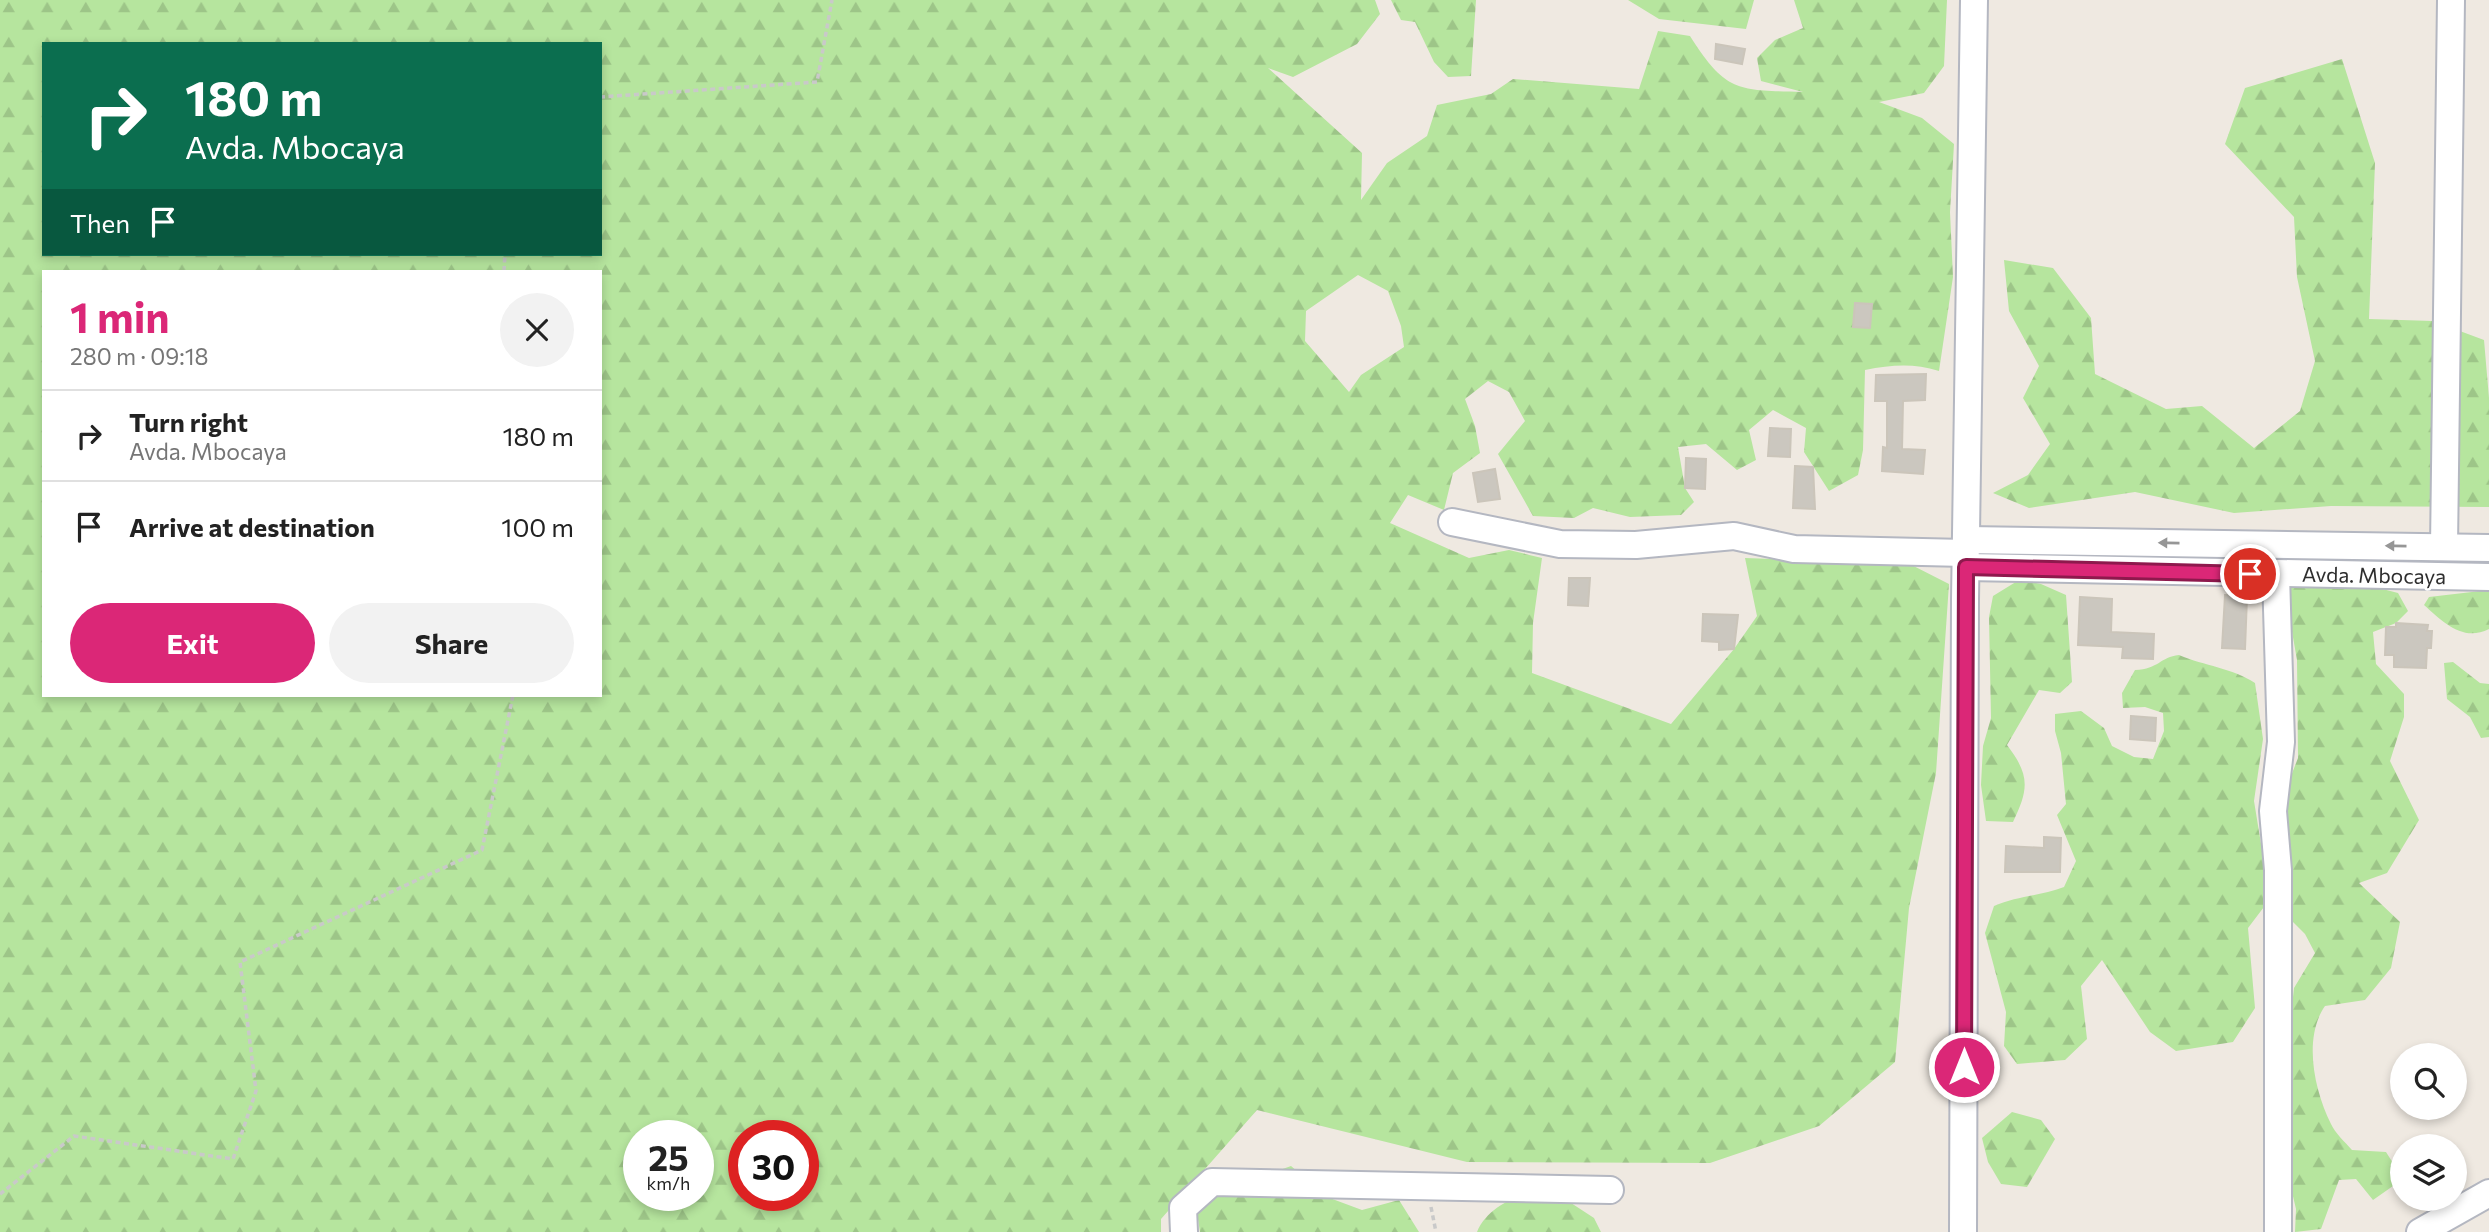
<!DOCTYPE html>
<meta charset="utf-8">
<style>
:root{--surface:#fff;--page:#f2f2f2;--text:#222;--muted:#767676;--line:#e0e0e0;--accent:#db2777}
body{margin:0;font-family:Commissioner,sans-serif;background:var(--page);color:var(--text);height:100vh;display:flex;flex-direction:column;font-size:26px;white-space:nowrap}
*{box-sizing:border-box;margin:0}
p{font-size:23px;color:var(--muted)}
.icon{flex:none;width:38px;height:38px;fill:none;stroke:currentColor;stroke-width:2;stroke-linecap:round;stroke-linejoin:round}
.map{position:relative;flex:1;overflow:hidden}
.details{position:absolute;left:42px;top:270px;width:560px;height:427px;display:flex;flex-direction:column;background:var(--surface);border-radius:0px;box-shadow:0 4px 10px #0003}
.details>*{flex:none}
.hud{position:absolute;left:42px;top:42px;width:560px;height:214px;border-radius:0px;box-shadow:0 4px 10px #0003;background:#0b6e4f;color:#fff;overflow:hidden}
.buttons{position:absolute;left:2390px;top:1043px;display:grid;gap:14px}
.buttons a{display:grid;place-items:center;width:77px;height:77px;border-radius:50%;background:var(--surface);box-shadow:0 4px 10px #0003;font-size:35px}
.speed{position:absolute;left:623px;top:1120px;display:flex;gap:14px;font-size:35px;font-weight:700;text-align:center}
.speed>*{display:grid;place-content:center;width:91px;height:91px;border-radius:50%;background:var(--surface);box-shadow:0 4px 10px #0003;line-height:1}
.speed small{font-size:18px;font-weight:400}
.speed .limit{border:10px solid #d22;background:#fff;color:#111}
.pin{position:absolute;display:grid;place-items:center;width:60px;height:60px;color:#fff;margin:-30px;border:4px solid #fff;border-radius:50%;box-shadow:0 2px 7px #0007}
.me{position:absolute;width:77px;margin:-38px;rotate:0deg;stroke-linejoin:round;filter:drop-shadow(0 0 5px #0008)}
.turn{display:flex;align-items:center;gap:24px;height:147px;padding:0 28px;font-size:32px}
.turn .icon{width:91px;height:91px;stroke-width:2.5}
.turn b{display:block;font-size:49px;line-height:60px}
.then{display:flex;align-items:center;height:66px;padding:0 28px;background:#0003;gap:14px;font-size:26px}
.round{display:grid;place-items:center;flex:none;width:74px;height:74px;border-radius:37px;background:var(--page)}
.headline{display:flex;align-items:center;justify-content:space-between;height:119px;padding:0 28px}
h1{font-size:42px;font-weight:700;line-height:52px;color:var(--accent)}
.action{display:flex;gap:14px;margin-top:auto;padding:14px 28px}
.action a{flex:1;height:80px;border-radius:42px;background:var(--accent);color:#fff;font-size:28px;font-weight:700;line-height:80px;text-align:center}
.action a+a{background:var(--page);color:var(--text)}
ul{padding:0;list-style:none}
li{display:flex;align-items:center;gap:21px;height:91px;padding:0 28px;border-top:2px solid var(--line)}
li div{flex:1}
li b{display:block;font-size:26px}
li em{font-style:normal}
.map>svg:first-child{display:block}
.forest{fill:url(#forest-firs);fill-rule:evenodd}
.building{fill:#cbc7bf;stroke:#cbc5ba;stroke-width:2}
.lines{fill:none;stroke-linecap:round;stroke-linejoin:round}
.minor-casing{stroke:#b4b7c1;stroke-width:30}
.path{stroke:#c9c9c9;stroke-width:3.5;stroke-dasharray:5 3.5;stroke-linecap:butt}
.minor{stroke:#fff;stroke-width:26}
.oneway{fill:#969696}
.route-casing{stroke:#8e194d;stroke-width:18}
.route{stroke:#db2777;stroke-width:12}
.labels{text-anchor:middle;stroke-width:5;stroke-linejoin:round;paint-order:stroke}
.street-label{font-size:21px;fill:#2e2e2e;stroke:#fff}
</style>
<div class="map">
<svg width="2489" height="1232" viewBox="0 0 2489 1232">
<defs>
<pattern id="forest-firs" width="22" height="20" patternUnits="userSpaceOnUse" patternTransform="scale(1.75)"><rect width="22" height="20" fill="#b6e59e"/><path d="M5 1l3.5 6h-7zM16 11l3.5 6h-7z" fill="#9dc588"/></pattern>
</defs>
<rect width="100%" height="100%" fill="#efe9e1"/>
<g class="forest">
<path d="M0 0H1375L1380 14 1357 44 1293 77 1268 68 1362 153 1361 200 1387 163 1427 136 1437 105 1491 94 1513 79 1639 89 1658 31 1690 36C1726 93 1738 90 1803 92L1761 81 1757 58 1775 40 1803 28 1794 0H1947L1944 66 1924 93 1879 102 1922 118 1954 144 1950 212 1953 277 1939 371C1913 363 1892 365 1865 370L1863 450 1858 475 1829 491 1804 452 1806 428 1773 410 1749 430 1756 460 1737 470 1706 444 1678 447 1685 488 1694 502 1681 515 1630 517 1593 508 1574 518 1533 516 1498 454 1525 421 1509 392 1488 381 1465 399 1475 426 1480 453 1453 473 1444 510 1408 495 1390 523 1469 558 1509 550 1542 558 1533 623 1532 673 1671 724 1734 649 1757 616 1745 558 1822 561 1890 554 1949 584 1936 773 1909 908 1895 1062 1819 1126 1710 1163 1467 1162 1257 1110 1161 1219V1232H0ZM44 44H600V254H44ZM44 271H600V695H44ZM1358 275 1388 291 1401 326 1404 347 1361 375 1349 392 1305 341 1306 311ZM639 1136H698V1195H639ZM744 1136H803V1195H744Z"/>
<path d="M1391 0H1476L1471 76 1448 77 1434 62 1415 22 1401 20Z"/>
<path d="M1628 0H1754L1746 29 1659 19Z"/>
<path d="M2342 59 2375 163 2369 319 2433 321 2484 340 2489 398V507L2331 506 2234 513 2135 492 2029 508 1993 493 2028 475 2050 444 2023 398 2039 366 2009 311 2004 260 2053 268 2091 318 2095 374 2166 409 2202 406 2254 448 2300 411 2315 361 2297 277 2294 217 2225 144 2245 88Z"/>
<path d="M2336 577 2398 593 2408 611 2396 623 2373 632 2376 664 2404 694V717L2390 761 2419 820 2387 873 2359 883 2400 922 2391 968 2365 1000 2325 1006C2303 1038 2314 1090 2331 1124 2335 1133 2345 1142 2352 1150L2386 1152 2403 1179 2373 1200 2356 1179 2339 1180 2321 1229 2295 1232 2296 1209 2288 1175 2292 1148 2291 1015 2294 988 2315 953 2305 934 2288 917 2274 820 2298 758 2297 660 2284 586Z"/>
<path d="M2019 580 2041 584 2066 595 2072 682 2060 693 2039 690 2007 745C2030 775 2029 789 2013 822L1986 821 1981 785 1983 746 1991 718 1989 617 1993 596Z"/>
<path d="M2489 590V629C2463 642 2444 623 2424 605L2429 597Z"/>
<path d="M2179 655C2205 666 2232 668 2255 683L2263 739 2254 801 2270 899 2248 928 2255 1008 2233 1042 2176 1051 2150 1032 2102 960 2081 986 2087 1039 2065 1060 2017 1064 2004 1046 2006 1012 1985 933 1994 906C2017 896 2040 896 2064 887L2076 861 2057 815 2066 804 2061 753 2055 731V714L2081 711 2104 728 2112 746 2134 757 2153 759 2164 731 2163 713 2145 707 2123 708 2122 693 2135 670C2159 669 2160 657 2179 655Z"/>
<path d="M2453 662 2480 683 2489 684V737L2481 738 2470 717 2447 699 2444 663Z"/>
<path d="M2012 1112 2041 1120 2055 1139 2027 1187 2001 1184 1988 1162 1982 1138Z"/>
<path d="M1291 1166 1327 1197 1362 1210 1399 1200 1419 1232H1200L1195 1200Z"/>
<path d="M1545 1186 1594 1218 1601 1232H1477C1488 1205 1520 1195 1545 1186Z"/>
</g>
<g class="building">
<path d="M1716 44 1745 49 1742 64 1715 59Z"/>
<path d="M1855 303 1872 304 1870 328 1853 327Z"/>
<path d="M1926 374 1925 400 1903 401 1902 449 1925 450 1923 474 1882 471 1883 447 1887 448V401H1875L1876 375Z"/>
<path d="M1770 428 1791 429 1790 457 1768 456Z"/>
<path d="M1686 458 1706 459 1705 489 1685 488Z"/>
<path d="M1795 466 1813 467 1815 509 1793 508Z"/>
<path d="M1495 469 1500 499 1478 502 1473 473Z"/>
<path d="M1569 578H1590L1588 606 1568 605Z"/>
<path d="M2225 595 2247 597 2245 649 2222 648Z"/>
<path d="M2080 597 2112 599 2111 632 2154 634 2153 659 2122 658 2123 647 2078 645Z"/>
<path d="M1703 614 1738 615 1734 649 1719 650V642L1702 641Z"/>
<path d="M2396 623 2428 625 2427 631H2432L2431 648H2427L2426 668 2394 667V655H2385L2386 627H2396Z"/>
<path d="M2131 716 2156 718 2155 741 2130 739Z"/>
<path d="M2044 837 2061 838 2060 872H2005L2006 846 2044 848Z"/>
</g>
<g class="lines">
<g class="minor-casing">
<g id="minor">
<path d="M1452 522 1560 544 1636 545 1734 536 1794 549 1965 553"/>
<path d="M1967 540 2489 548"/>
<path d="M2444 547 2451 0"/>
<path d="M1966 567 2489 577"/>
<path d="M2276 575 2281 742 2273 811 2278 870V1232"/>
<path d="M1184 1232 1183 1208 1212 1182 1610 1190"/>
<path d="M1963 1232 1965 600 1974 0"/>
<path d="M2420 1232 2489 1193"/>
</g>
</g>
<g class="path">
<path d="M600 97 817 82 832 0"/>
<path d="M504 271 505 254"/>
<path d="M0 1194 74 1136 233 1159 256 1091 240 962 482 850 513 695"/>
<path d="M1431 1207 1436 1232"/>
</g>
<use href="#minor" class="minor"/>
</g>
<defs><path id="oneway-solid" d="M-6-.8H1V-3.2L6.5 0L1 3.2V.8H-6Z" transform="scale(1.75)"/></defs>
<g class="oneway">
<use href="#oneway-solid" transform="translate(2169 543) rotate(-179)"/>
<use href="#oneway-solid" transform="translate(2396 546) rotate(-179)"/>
</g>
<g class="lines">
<g class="route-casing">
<path id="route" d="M1964 1067 1966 567 2250 574"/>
</g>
<use href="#route" class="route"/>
</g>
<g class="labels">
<g class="street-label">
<text transform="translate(2374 576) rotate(1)" y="7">Avda. Mbocaya</text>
</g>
</g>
</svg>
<div class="buttons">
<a><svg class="icon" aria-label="search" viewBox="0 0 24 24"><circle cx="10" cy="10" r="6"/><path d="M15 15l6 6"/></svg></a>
<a><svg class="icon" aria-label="layers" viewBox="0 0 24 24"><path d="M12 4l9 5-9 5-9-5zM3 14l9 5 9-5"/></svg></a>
</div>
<div class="speed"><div>25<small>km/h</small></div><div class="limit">30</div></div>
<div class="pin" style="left:2250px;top:574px;background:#d93025"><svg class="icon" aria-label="arrive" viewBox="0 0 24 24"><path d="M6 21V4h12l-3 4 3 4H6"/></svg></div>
<svg class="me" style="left:1964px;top:1067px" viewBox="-20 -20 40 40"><circle r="17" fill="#db2777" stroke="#fff" stroke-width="3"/><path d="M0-11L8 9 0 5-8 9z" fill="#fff"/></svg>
<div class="hud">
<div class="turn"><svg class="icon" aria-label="right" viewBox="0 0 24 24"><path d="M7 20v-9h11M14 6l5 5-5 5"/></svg><div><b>180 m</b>Avda. Mbocaya</div></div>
<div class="then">Then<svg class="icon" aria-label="arrive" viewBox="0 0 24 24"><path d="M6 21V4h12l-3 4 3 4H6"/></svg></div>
</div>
<section class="details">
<div class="headline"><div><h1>1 min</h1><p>280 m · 09:18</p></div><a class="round"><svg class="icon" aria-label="close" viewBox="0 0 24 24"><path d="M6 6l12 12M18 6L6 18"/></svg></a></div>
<ul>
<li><svg class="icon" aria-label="right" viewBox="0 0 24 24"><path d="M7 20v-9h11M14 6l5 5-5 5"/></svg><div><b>Turn right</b><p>Avda. Mbocaya</p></div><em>180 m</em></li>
<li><svg class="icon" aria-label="arrive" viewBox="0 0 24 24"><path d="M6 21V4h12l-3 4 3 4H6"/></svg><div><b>Arrive at destination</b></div><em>100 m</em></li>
</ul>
<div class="action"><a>Exit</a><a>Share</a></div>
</section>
</div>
